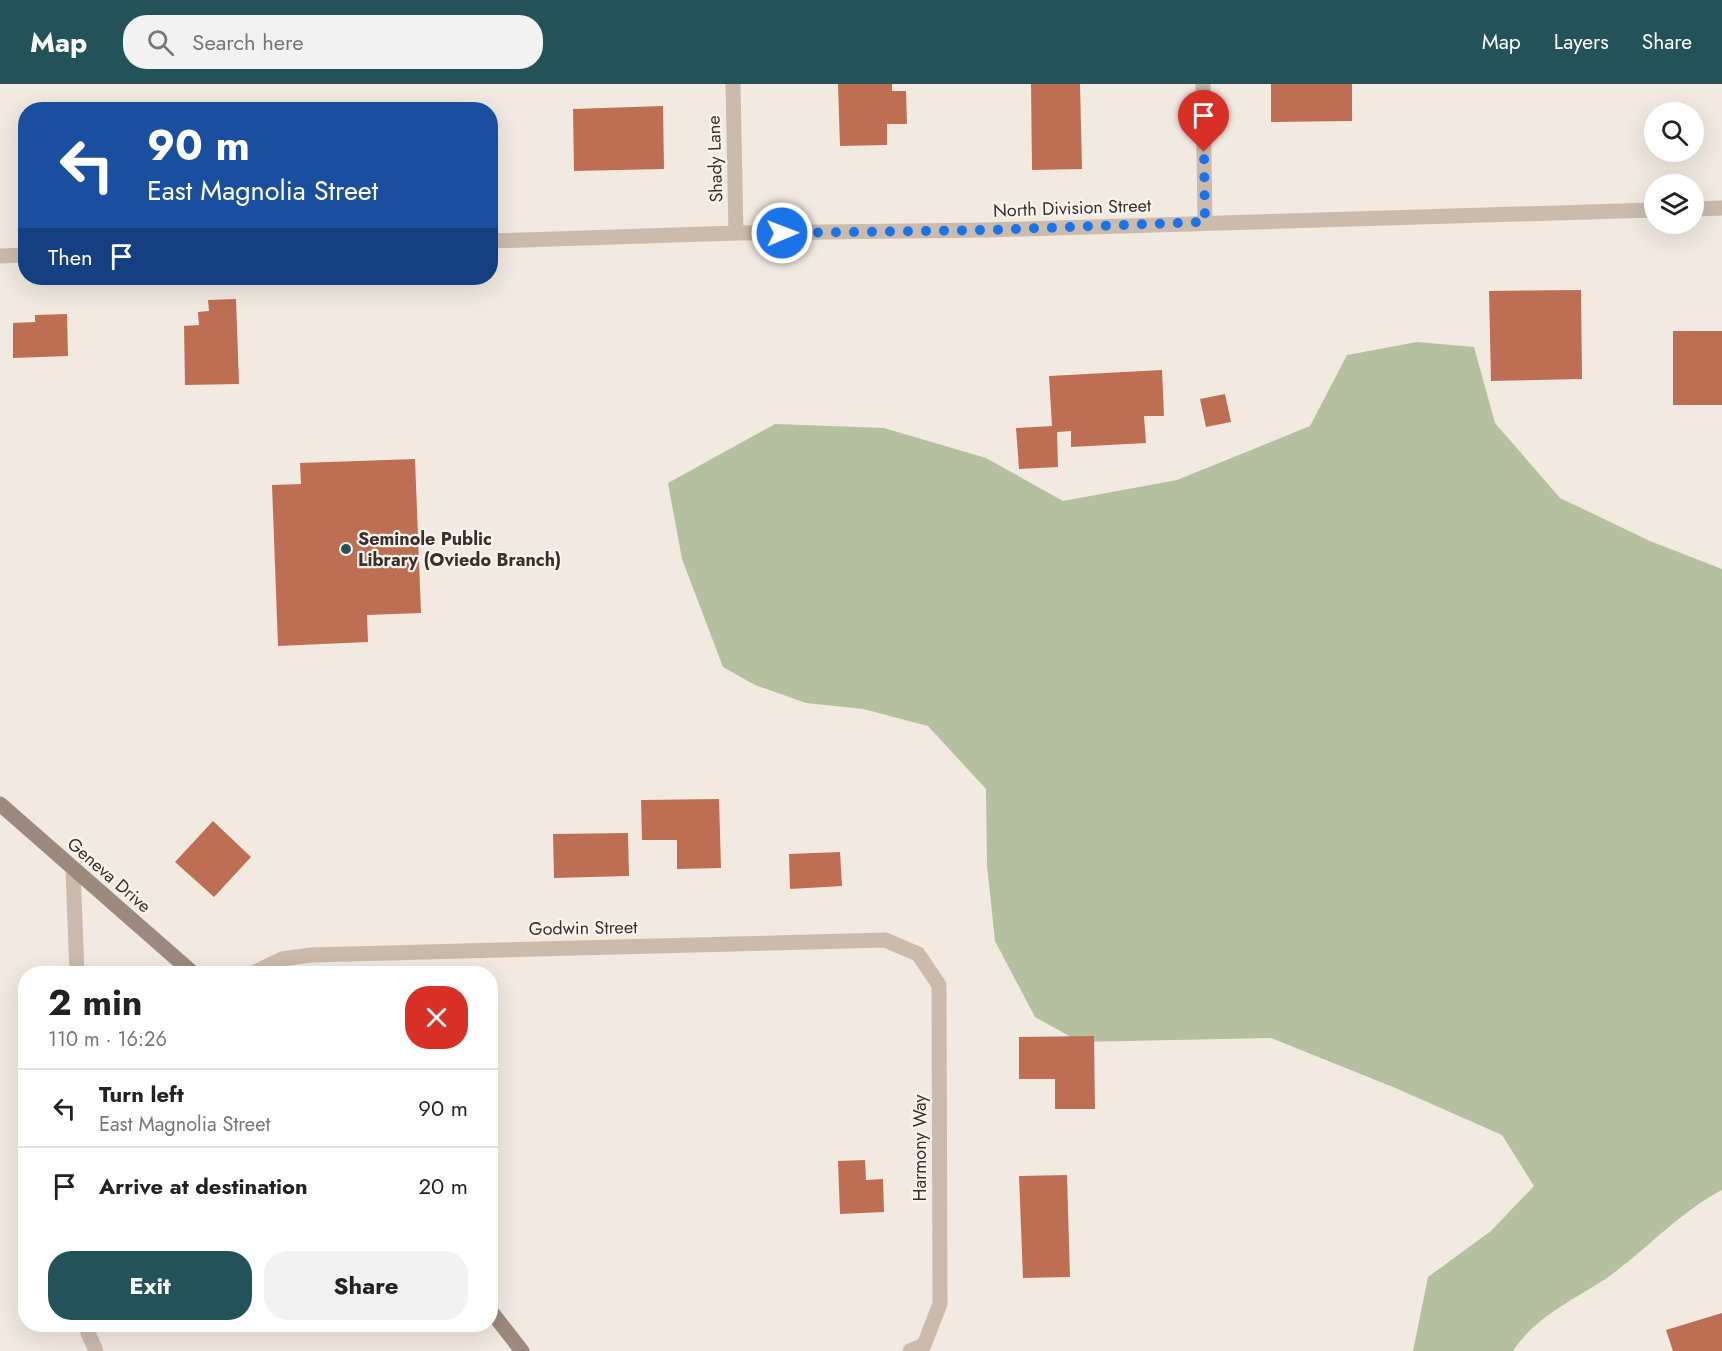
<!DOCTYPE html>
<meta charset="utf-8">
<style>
:root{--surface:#fff;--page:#f2f2f2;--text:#222;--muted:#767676;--line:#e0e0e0;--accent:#235358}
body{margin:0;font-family:Jost,sans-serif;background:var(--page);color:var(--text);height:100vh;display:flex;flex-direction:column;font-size:22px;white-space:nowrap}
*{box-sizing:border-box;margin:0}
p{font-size:20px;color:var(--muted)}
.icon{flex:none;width:33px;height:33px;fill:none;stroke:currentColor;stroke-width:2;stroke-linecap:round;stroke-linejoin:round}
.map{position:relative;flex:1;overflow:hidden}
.side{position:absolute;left:18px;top:882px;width:480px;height:366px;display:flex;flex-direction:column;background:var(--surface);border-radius:24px;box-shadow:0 6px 24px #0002}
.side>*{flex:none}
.hud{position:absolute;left:18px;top:18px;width:480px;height:183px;border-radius:24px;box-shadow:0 6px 24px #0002;background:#1a4fa0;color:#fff;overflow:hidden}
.buttons{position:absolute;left:1644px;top:18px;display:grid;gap:12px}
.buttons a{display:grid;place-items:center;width:60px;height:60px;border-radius:50%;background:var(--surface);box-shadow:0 6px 24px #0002;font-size:30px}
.pin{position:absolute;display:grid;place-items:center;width:51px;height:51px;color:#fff;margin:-62px -26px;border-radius:50% 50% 50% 0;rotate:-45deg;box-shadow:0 0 6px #0007}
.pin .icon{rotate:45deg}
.me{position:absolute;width:66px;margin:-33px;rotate:89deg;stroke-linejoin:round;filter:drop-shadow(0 0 4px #0008)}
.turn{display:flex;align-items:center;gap:21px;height:126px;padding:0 30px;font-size:27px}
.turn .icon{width:78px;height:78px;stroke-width:2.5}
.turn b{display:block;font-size:42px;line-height:51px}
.then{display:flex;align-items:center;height:57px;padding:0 30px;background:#0003;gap:12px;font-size:22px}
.round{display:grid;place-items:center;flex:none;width:63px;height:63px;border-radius:24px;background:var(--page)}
.summary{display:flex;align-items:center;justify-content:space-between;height:102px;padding:0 30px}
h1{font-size:36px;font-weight:700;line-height:45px}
.action{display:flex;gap:12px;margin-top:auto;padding:12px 30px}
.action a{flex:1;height:69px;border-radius:24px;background:var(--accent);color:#fff;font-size:24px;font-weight:700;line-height:69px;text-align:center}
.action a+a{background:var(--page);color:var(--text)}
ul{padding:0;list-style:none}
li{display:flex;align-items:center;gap:18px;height:78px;padding:0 30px;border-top:2px solid var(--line)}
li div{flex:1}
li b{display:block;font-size:22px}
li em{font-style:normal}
header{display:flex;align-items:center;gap:36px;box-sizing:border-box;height:84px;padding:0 30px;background:var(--accent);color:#fff}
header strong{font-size:28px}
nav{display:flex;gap:33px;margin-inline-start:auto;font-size:21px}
.search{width:420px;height:54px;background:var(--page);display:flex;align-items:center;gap:15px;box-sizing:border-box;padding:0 21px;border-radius:24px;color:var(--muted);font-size:22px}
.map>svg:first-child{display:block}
.green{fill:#b5c0a1}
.building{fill:#be6f53}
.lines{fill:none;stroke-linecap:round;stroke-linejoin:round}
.minor{stroke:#cabbad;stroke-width:15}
.tertiary{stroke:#cabbad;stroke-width:15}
.secondary{stroke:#9d8a7e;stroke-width:15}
.route{stroke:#1a73e8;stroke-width:10;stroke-dasharray:0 18}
.poi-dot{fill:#235358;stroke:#faf4ed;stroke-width:2}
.labels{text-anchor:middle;stroke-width:4.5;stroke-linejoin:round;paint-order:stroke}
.street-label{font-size:18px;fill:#39302b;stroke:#faf4ed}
.poi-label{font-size:18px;font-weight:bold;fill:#39302b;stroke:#faf4ed;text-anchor:start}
</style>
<header>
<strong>Map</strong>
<div class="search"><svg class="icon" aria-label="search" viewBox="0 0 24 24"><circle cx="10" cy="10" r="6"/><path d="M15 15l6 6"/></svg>Search here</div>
<nav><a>Map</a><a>Layers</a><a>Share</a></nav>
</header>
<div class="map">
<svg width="1722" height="1267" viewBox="0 0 1722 1267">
<rect width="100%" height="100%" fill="#f2eae1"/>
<path class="green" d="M1417 258 1474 263 1495 339 1560 414 1650 457 1722 485V1106C1680 1128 1649 1163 1611 1191 1578 1214 1535 1232 1513 1267H1413L1428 1193 1491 1147 1534 1102 1502 1051 1393 1003 1271 954 1080 958 1035 933 995 857 987 781 986 705 928 642 863 625 806 619 755 601 723 583 682 475 668 399 775 340 884 344 986 374 1063 417 1177 396 1310 342 1347 271Z"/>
<g class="building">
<path d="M838 0H892V7H906L907 40H887V61L840 62Z"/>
<path d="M1031 0H1080L1082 85 1032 86Z"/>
<path d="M1271 0H1352V37L1271 38Z"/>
<path d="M663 22 664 85 574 87 573 25Z"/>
<path d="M1581 206 1582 295 1491 297 1489 207Z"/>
<path d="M236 215 239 300 185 301 184 242 199 241 198 228 209 227 208 216Z"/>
<path d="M67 230 68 272 13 274V239L35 238V231Z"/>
<rect x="1673" y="247" width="49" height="74"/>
<path d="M1162 286 1164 332H1144L1146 359 1071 363V347L1057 348 1058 383 1019 385 1016 344 1052 342 1049 292Z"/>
<path d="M1225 310 1231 338 1206 343 1200 315Z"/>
<path d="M415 375 421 529 367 531 368 558 278 562 272 401 301 400 300 379Z"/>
<path d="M719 715 721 784 677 785V756H642L641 716Z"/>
<path d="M213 737 251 773 214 813 175 778Z"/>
<path d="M628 749 629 792 554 794 553 750Z"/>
<path d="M840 768 842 802 790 805 789 770Z"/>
<path d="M1094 952 1095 1025H1055V995H1019V953Z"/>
<path d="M865 1076 866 1096 883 1095 884 1128 840 1130 838 1077Z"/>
<path d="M1067 1091 1070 1193 1023 1194 1019 1092Z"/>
<path d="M1722 1229V1267H1673L1666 1246Z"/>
</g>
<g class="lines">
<g class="minor">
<path d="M733 0 736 149"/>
<path d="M73 786 77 890"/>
<path d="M251 890 282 875 311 871 885 856 918 870 939 901 940 1220 924 1261 910 1267"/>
<path d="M87 1240 88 1249 96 1267"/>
</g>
<g class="tertiary">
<path d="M1203 0 1205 138"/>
<path d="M1694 125 1722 124"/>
<path d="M490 157 736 149 988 146 1654 126"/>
<path d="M0 172 26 171"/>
</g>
<g class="secondary">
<path d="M0 720 194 890"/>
<path d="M490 1226 522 1267"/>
</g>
</g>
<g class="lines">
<path class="route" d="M782 149 988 146 1205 138 1204 68"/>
</g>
<circle class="poi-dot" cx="346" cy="465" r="6"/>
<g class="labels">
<g class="street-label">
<text transform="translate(715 75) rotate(-92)" y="6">Shady Lane</text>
<text transform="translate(1072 124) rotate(-2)" y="6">North Division Street</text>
<text transform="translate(109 791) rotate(41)" y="6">Geneva Drive</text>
<text transform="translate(583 844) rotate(-1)" y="6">Godwin Street</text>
<text transform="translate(920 1064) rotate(-90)" y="6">Harmony Way</text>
</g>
<g class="poi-label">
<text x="358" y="461">Seminole Public<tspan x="358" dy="21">Library (Oviedo Branch)</tspan></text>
</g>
</g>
</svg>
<div class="buttons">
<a><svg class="icon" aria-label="search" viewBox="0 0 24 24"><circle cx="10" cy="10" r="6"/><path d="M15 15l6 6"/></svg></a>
<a><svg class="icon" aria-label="layers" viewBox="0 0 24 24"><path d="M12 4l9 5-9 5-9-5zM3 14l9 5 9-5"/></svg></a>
</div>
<div class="pin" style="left:1204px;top:68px;background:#d93025"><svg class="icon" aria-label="arrive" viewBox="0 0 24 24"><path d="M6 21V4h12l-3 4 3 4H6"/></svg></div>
<svg class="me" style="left:782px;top:149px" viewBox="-20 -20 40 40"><circle r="17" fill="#1a73e8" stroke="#fff" stroke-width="3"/><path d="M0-11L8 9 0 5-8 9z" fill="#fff"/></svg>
<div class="hud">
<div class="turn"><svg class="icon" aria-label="left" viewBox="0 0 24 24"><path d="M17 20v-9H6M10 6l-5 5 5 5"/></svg><div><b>90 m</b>East Magnolia Street</div></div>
<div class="then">Then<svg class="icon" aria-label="arrive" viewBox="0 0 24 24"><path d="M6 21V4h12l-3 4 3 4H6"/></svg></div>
</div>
<section class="side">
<div class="summary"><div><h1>2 min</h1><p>110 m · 16:26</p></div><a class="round" style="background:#d93025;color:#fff"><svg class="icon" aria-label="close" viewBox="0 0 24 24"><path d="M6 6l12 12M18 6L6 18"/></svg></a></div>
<ul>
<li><svg class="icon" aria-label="left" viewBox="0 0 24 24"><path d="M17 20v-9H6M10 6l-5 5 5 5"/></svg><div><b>Turn left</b><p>East Magnolia Street</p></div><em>90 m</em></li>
<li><svg class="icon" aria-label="arrive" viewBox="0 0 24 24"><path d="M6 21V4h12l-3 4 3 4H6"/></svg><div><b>Arrive at destination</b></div><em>20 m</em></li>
</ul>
<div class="action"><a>Exit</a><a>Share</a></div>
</section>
</div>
